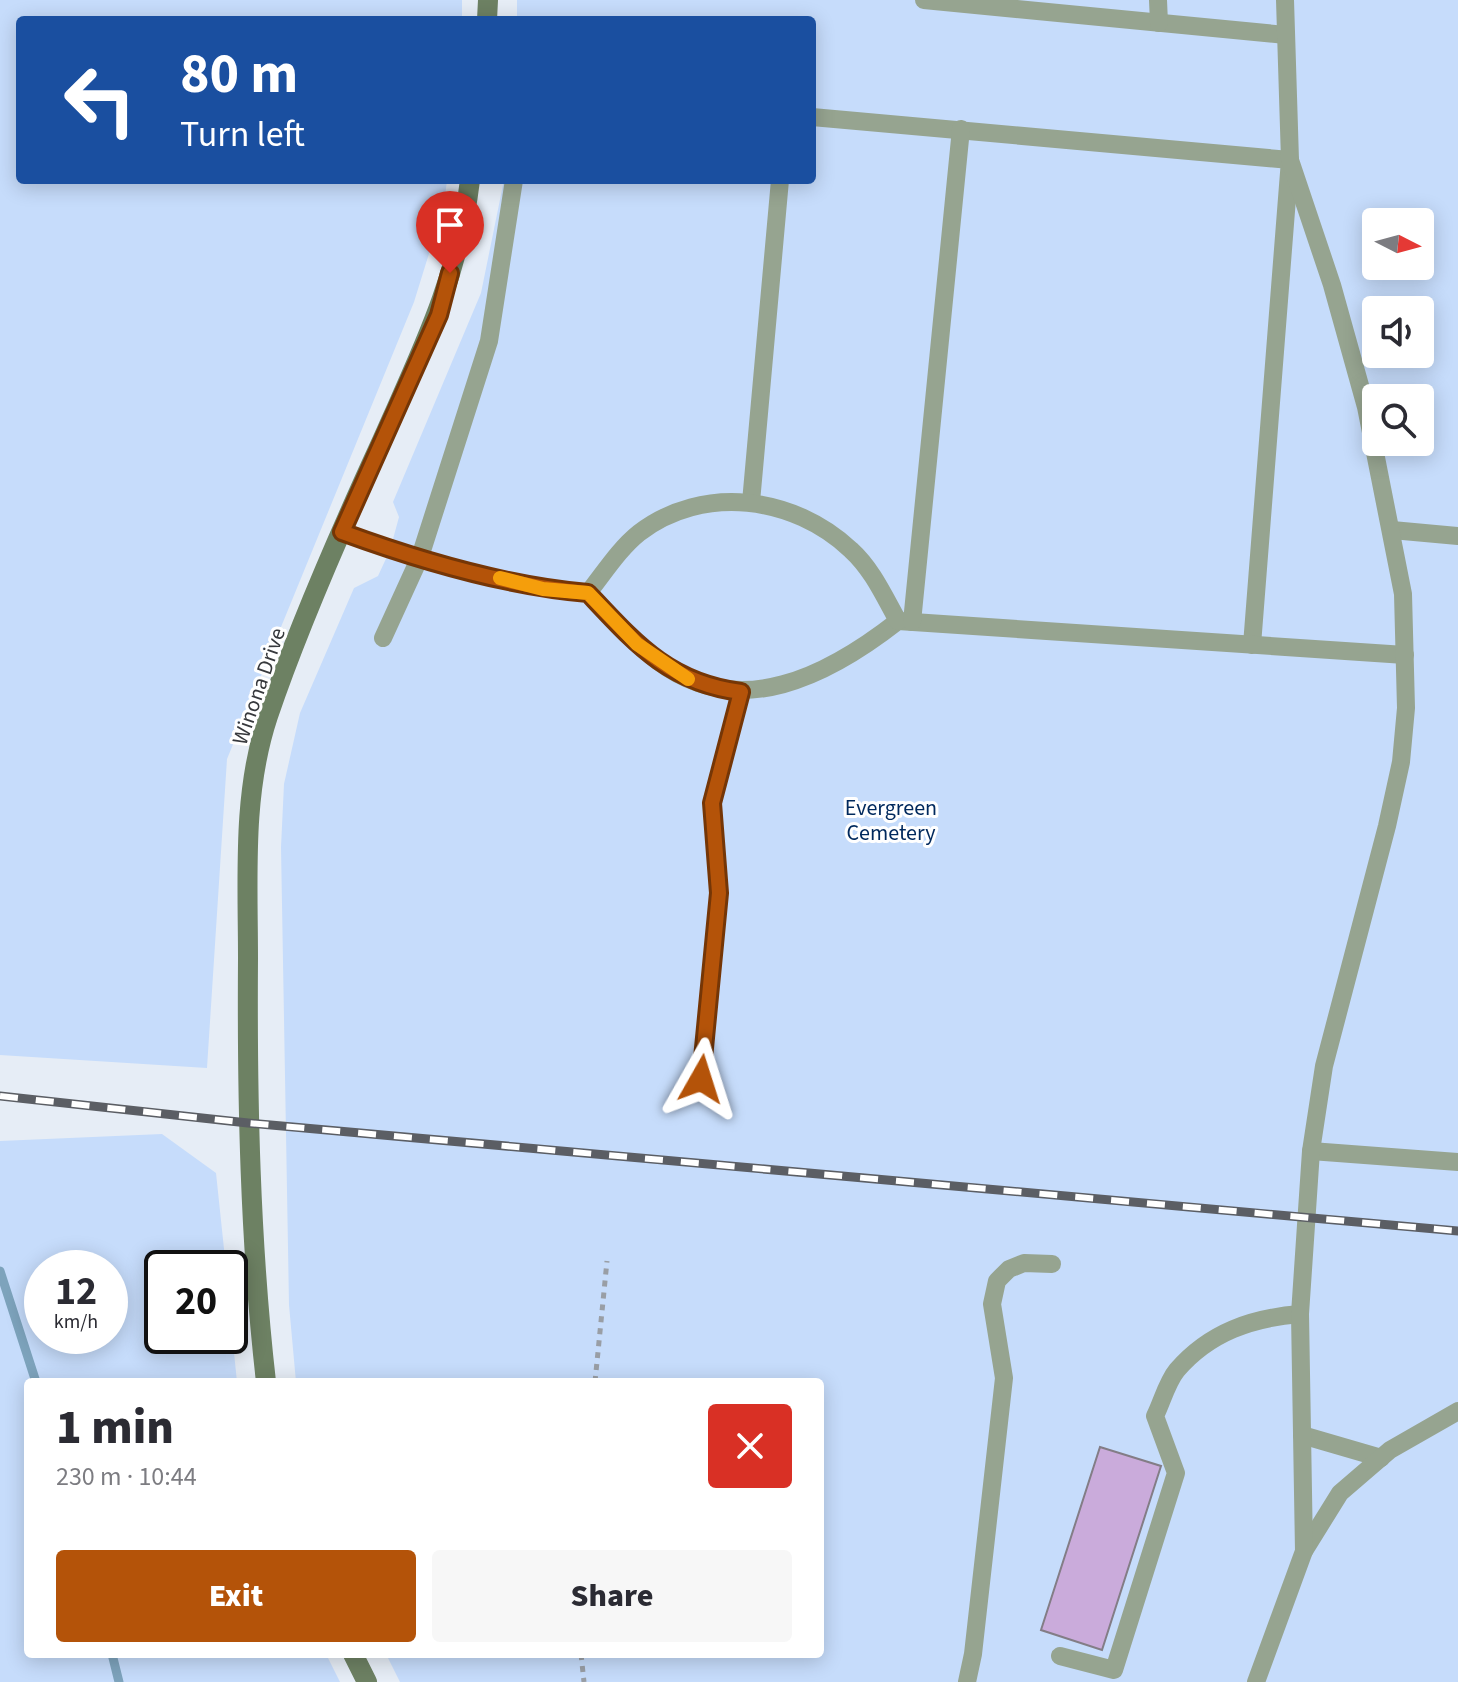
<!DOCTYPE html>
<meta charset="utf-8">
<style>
:root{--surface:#fff;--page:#f7f7f7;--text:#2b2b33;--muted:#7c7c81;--accent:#b45309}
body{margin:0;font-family:"Source Sans 3",sans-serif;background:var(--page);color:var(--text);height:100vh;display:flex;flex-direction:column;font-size:30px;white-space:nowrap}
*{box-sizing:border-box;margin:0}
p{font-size:26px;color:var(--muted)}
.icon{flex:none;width:44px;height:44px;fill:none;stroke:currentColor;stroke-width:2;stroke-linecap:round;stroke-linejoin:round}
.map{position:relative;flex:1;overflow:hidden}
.drawer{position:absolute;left:24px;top:1378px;width:800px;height:280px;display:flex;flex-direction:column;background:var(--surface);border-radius:8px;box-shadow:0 4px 20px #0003}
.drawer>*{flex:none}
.guide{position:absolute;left:16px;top:16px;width:800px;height:168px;border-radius:8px;box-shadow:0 4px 20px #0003;background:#1a4fa0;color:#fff;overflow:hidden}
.needle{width:52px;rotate:96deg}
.controls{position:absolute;left:1362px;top:208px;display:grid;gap:16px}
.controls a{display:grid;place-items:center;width:72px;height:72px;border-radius:8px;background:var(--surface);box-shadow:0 4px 20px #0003;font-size:40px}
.speed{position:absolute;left:24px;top:1250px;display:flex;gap:16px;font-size:40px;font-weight:700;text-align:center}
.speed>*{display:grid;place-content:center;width:104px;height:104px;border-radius:50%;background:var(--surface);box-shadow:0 4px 20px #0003;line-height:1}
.speed small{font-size:20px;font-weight:400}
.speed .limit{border:4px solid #111;border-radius:12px;background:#fff;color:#111}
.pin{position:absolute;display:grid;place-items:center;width:68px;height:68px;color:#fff;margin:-82px -34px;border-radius:50% 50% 50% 0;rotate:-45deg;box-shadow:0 0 8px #0007}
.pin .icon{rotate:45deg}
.me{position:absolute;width:88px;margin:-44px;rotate:6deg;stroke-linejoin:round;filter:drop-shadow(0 0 6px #0008)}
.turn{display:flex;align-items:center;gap:28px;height:168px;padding:0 32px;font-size:36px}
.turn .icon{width:104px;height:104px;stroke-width:2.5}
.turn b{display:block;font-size:56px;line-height:68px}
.round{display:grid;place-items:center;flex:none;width:84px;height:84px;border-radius:8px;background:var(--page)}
.overview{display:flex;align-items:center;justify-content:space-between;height:136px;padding:0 32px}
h1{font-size:48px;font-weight:800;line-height:60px}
.primary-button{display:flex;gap:16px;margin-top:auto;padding:16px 32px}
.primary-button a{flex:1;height:92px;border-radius:8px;background:var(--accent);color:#fff;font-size:32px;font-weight:800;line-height:92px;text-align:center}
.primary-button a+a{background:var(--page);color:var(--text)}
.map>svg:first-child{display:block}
.green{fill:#c6dcfb;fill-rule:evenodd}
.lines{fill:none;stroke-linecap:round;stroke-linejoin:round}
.stream{stroke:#7da3bc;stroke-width:9}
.building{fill:#caabdb;stroke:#837d86;stroke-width:2}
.path{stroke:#999ea5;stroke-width:5;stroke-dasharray:6 6;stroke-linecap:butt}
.lane{stroke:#96a490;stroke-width:18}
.secondary{stroke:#6d8163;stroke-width:20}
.rail-casing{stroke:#5b5e64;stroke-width:9}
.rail{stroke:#fff;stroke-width:6;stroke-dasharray:18;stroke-linecap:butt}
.route-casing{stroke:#753606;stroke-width:20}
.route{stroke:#b45309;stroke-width:14}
.slow{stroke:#f59e0b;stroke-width:14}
.labels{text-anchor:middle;stroke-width:6;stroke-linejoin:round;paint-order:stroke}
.street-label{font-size:22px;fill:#37393d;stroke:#fff}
.park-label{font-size:22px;fill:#00295d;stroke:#fff}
</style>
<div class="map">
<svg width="1458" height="1682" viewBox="0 0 1458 1682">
<rect width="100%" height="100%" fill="#e6edf6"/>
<g class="green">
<path d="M0 0H462V20H20V180H447L444 205 414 302 227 759 207 1068 0 1055Z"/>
<path d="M517 0H1458V1682H400L386 1654H820V1382H296L289 1305 281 847 284 784 300 713 354 588 378 576 390 550 399 517 393 502 481 293 504 180H812V20H517ZM1376 222H1420V266H1376ZM1376 310H1420V354H1376ZM1376 398H1420V442H1376Z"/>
<path d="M162 1134 216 1173 226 1268H162V1336H230V1313L237 1382H28V1654H326L340 1682H0V1141ZM42 1268H110V1336H42Z"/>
</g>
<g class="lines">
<g class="stream">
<path d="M0 1271 36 1382"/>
<path d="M112 1654 119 1682"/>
</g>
</g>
<path class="building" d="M1100 1447 1161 1466 1102 1650 1041 1630Z"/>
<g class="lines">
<g class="path">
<path d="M595 1382 607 1261"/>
<path d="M581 1654 584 1682"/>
</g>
<g class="lane">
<path d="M924 0 1286 35"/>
<path d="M1158 0 1159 23"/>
<path d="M812 117 1290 160 1252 645"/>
<path d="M751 502 780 180"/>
<path d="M1392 530 1458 536"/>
<path d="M342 532C421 561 505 586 588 593 611 617 632 642 659 662 740 722 829 675 898 621L1405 655"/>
<path d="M588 593C604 573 619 549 639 533 703 484 794 496 851 550 872 569 884 596 898 621"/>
<path d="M912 622 961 129"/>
<path d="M383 638 420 557 489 341 514 180"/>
<path d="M701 1079 719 893 712 803 741 692"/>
<path d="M1311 1151 1458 1162"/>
<path d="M1302 1435 1381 1458"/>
<path d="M1304 1551 1340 1493 1390 1450 1458 1411"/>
<path d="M1060 1656 1114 1670 1176 1473 1155 1416C1162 1402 1167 1382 1177 1370 1210 1332 1252 1318 1300 1314"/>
<path d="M967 1682 973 1654 1004 1378 992 1304 997 1281 1009 1269 1024 1263 1052 1264"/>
<path d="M1256 1682 1304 1551 1300 1314 1311 1151 1324 1066 1387 826 1401 762 1406 708 1403 594 1366 407 1332 285 1290 160 1285 0"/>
</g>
<g class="secondary">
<path d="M487 20 488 0"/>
<path d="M266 1382C250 1241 247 1100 248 958 248 877 242 794 268 716 298 628 341 530 380 445 420 354 458 281 470 180"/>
<path d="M353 1654 367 1682"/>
</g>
<g class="rail-casing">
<path id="rail" d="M0 1096 248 1123 1458 1231"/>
</g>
<use href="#rail" class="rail"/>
</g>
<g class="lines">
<g class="route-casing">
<path id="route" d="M450 273 439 315 342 532C421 561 505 586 588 593 635 643 669 683 741 692L712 803 719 893 701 1079"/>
</g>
<use href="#route" class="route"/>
<path class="slow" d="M500 578 543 589 588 593 637 644 688 679"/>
</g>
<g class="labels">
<g class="street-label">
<text transform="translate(258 686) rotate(-71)" y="8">Winona Drive</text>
</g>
<g class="park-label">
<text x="891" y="815">Evergreen<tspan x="891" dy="25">Cemetery</tspan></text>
</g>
</g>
</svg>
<div class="controls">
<a><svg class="needle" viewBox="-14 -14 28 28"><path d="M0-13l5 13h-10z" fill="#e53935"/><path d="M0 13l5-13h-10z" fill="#7c7c81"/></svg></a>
<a><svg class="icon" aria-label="sound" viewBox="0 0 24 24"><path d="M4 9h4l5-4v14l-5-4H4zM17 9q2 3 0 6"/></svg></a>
<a><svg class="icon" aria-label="search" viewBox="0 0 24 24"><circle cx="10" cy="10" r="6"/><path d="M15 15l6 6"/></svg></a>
</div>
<div class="speed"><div>12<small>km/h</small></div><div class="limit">20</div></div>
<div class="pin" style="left:450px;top:273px;background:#d93025"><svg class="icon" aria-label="arrive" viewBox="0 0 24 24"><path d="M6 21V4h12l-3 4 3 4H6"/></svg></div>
<svg class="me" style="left:701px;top:1079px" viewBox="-20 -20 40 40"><path d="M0-17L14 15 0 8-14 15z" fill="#b45309" stroke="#fff" stroke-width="4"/></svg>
<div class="guide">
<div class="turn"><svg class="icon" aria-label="left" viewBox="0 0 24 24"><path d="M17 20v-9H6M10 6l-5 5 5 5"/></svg><div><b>80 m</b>Turn left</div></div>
</div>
<section class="drawer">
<div class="overview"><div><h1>1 min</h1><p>230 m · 10:44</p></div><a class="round" style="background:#d93025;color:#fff"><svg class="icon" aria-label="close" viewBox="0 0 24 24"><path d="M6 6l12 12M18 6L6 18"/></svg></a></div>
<div class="primary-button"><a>Exit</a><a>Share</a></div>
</section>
</div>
